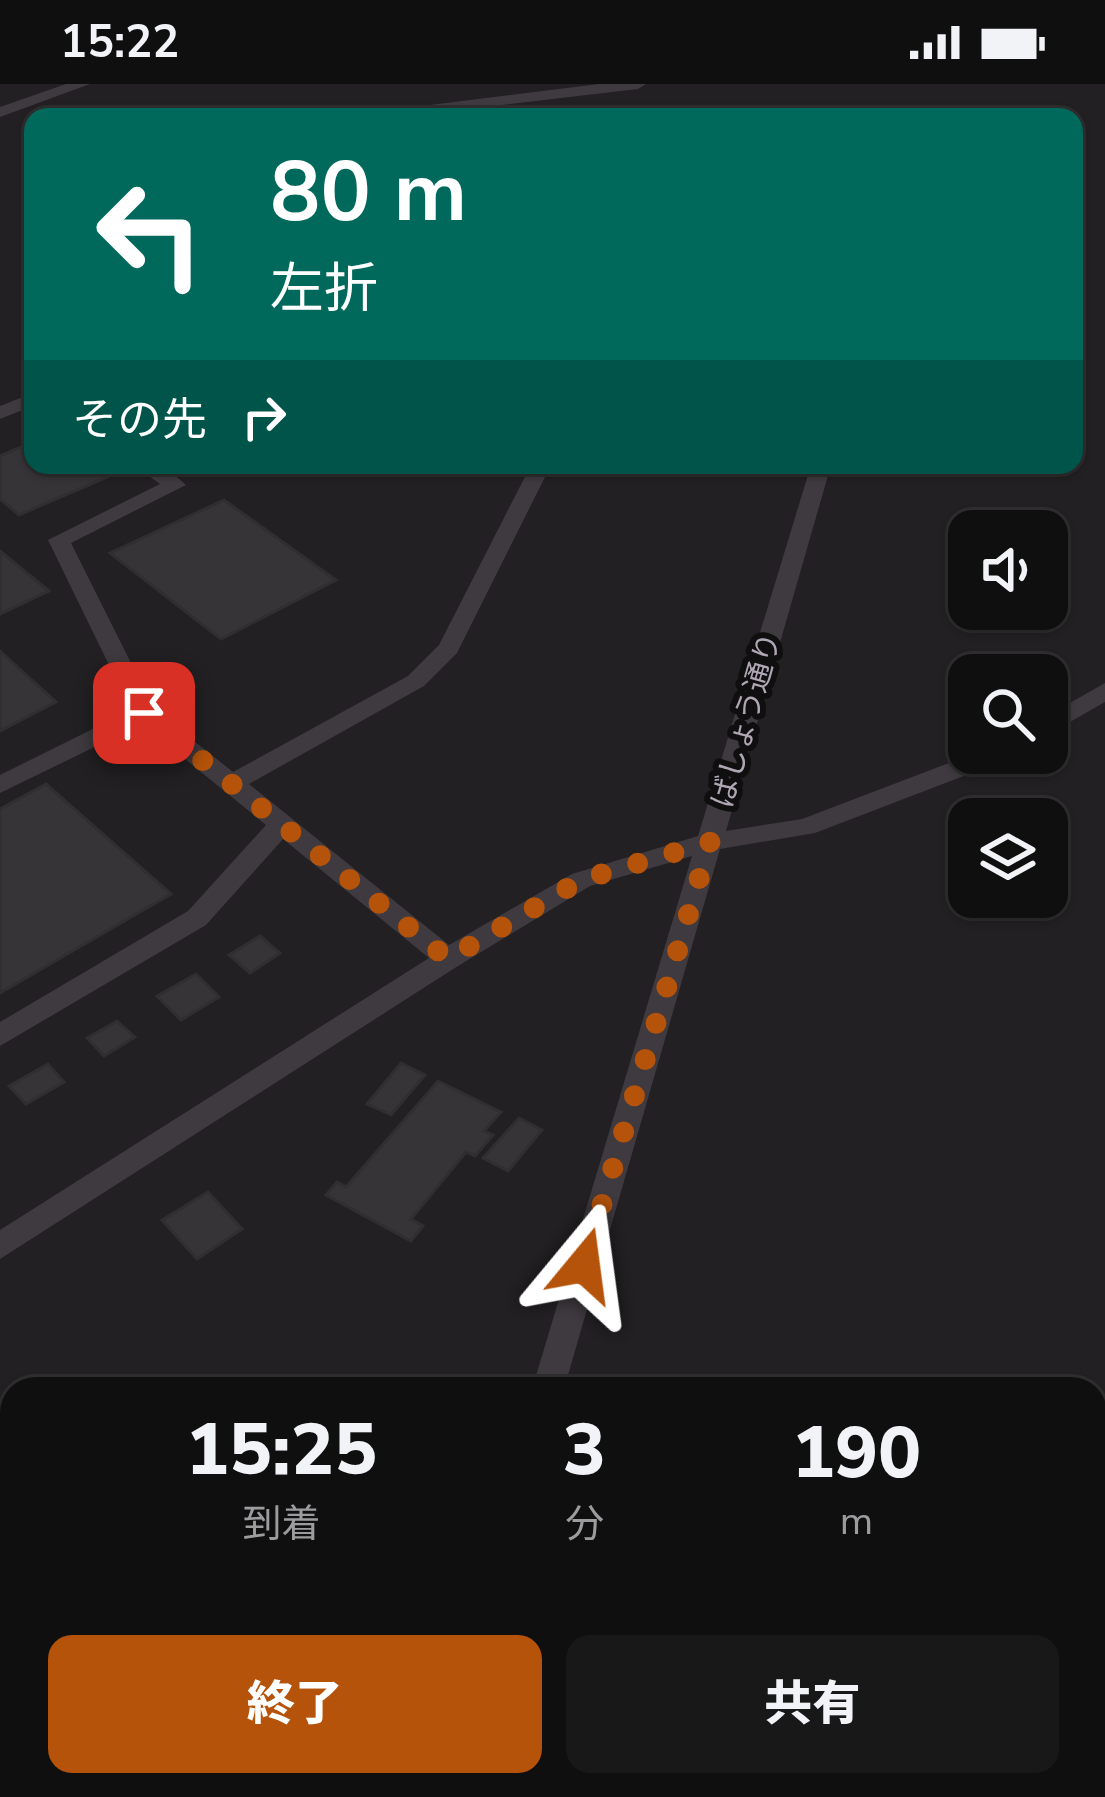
<!DOCTYPE html>
<html lang="ja">
<meta charset="utf-8">
<style>
:root{--surface:#100f10;--page:#191819;--text:#f1f3f6;--muted:#9c9c9f;--line:#302f30;--accent:#b45309}
body{margin:0;font-family:"Nunito Sans","Noto Sans JP",sans-serif;background:var(--page);color:var(--text);height:100vh;display:flex;flex-direction:column;font-size:45px;white-space:nowrap}
*{box-sizing:border-box;margin:0}
p{font-size:39px;color:var(--muted)}
.icon{flex:none;width:66px;height:66px;fill:none;stroke:currentColor;stroke-width:2;stroke-linecap:round;stroke-linejoin:round}
.map{position:relative;flex:1;overflow:hidden}
.details{position:absolute;left:0px;top:1293px;width:1107px;height:420px;display:flex;flex-direction:column;background:var(--surface);border-radius:36px 36px 0 0;box-shadow:0 3px 9px #0004,0 0 0 3px var(--line)}
.details>*{flex:none}
.hud{position:absolute;left:24px;top:24px;width:1059px;height:366px;border-radius:24px;box-shadow:0 3px 9px #0004,0 0 0 3px var(--line);background:#00695c;color:#fff;overflow:hidden}
.fabs{position:absolute;left:948px;top:426px;display:grid;gap:24px}
.fabs a{display:grid;place-items:center;width:120px;height:120px;border-radius:24px;background:var(--surface);box-shadow:0 3px 9px #0004,0 0 0 3px var(--line);font-size:60px}
.pin{position:absolute;display:grid;place-items:center;width:102px;height:102px;color:#fff;margin:-51px;border-radius:24px;box-shadow:0 6px 18px #0006}
.me{position:absolute;width:132px;margin:-66px;rotate:16deg;stroke-linejoin:round;filter:drop-shadow(0 0 9px #0008)}
.turn{display:flex;align-items:center;gap:42px;height:252px;padding:0 48px;font-size:54px}
.turn .icon{width:156px;height:156px;stroke-width:2.5}
.turn b{display:block;font-size:84px;line-height:102px}
.then{display:flex;align-items:center;height:114px;padding:0 48px;background:#0003;gap:24px;font-size:45px}
.eta{display:flex;justify-content:space-evenly;align-items:center;height:204px;text-align:center}
.eta b{font-size:72px;font-weight:800;line-height:84px}
.action{display:flex;gap:24px;margin-top:auto;padding:24px 48px}
.action a{flex:1;height:138px;border-radius:24px;background:var(--accent);color:#fff;font-size:48px;font-weight:800;line-height:138px;text-align:center}
.action a+a{background:var(--page);color:var(--text)}
.status{display:flex;justify-content:space-between;align-items:center;height:84px;padding:0 60px;background:var(--surface);direction:ltr}
.status svg{height:33px;fill:currentColor}
.map>svg:first-child{display:block}
.built{fill:#222022;fill-rule:evenodd}
.green{fill:#22292a}
.building{fill:#363437;stroke:#312e31;stroke-width:3}
.lines{fill:none;stroke-linecap:round;stroke-linejoin:round}
.lane{fill:#3e3a3f;fill-rule:evenodd}
.route{stroke:#b45309;stroke-width:21;stroke-dasharray:0 37.8}
.labels{text-anchor:middle;stroke-width:12;stroke-linejoin:round;paint-order:stroke}
.street-label{font-size:30px;fill:#b0a7b4;stroke:#100f10}
</style>
<div class="status"><b>15:22</b><svg viewBox="0 0 49 12"><path d="M0 12V9h3v3zM5 12V6h3v6zM10 12V3h3v9zM15 12V0h3v12zM26 1h20v11H26zM47 4h2v5h-2z"/></svg></div>
<div class="map">
<svg width="1105" height="1713" viewBox="0 0 1105 1713">
<rect width="100%" height="100%" fill="#151415"/>
<path class="built" d="M0 0H1105V1713H0ZM33 33H1074V381H33ZM969 447H1047V525H969ZM969 591H1047V669H969ZM969 735H1047V813H969ZM12 1305H1095V1701H12Z"/>
<path class="green" d="M498 1701H692L747 1713H492Z"/>
<g class="building">
<path d="M33 358V381H100L112 391 19 431 0 415V372Z"/>
<path d="M224 416 336 496 221 555 110 469Z"/>
<path d="M0 467 49 507 0 530Z"/>
<path d="M0 567 56 618 0 647Z"/>
<path d="M46 700 171 810 0 909V725Z"/>
<path d="M260 852 280 869 250 889 229 871Z"/>
<path d="M196 890 219 913 181 936 157 912Z"/>
<path d="M117 937 135 953 104 972 87 954Z"/>
<path d="M401 979 425 991 391 1031 367 1020Z"/>
<path d="M48 980 64 998 26 1020 9 1002Z"/>
<path d="M438 997 501 1028 484 1047 493 1051 475 1072 466 1068 411 1135 423 1142 411 1157 326 1111 337 1098 346 1103Z"/>
<path d="M519 1034 542 1046 508 1087 483 1074Z"/>
<path d="M208 1108 242 1145 197 1175 162 1136Z"/>
<path d="M12 1390V1636L0 1645V1399Z"/>
</g>
<g class="lines">
<g class="lane">
<path d="M66 0H90L0 33V23Z"/>
<path d="M599 0H646L638 5 401 33 430 21Z"/>
<path d="M33 309V322L0 335V322Z"/>
<path d="M140 381H163L186 401 71 459 154 625 233 688 408 592 439 561 531 381H551L457 569 424 602 249 700 449 861 572 790 698 752 811 381H831L726 747 802 735 975 669H1011L1008 675 815 749 720 765 564 1305H532L692 772 590 802 458 882 0 1175V1146L429 874 283 755 206 841 0 962V938L188 827 266 741 142 640 0 709V691L131 626 48 456 160 400 142 387Z"/>
<path d="M1105 599V618L1047 651V632Z"/>
<path d="M1095 1635 1105 1636V1672L1095 1671Z"/>
<path d="M382 1701H421L416 1713H377Z"/>
</g>
</g>
<g class="lines">
<path class="route" d="M144 629 448 875 581 796 710 758 584 1181"/>
</g>
<g class="labels">
<g class="street-label">
<text transform="translate(746 636) rotate(-74)" y="10">ばしょう通り</text>
</g>
</g>
</svg>
<div class="fabs">
<a><svg class="icon" aria-label="sound" viewBox="0 0 24 24"><path d="M4 9h4l5-4v14l-5-4H4zM17 9q2 3 0 6"/></svg></a>
<a><svg class="icon" aria-label="search" viewBox="0 0 24 24"><circle cx="10" cy="10" r="6"/><path d="M15 15l6 6"/></svg></a>
<a><svg class="icon" aria-label="layers" viewBox="0 0 24 24"><path d="M12 4l9 5-9 5-9-5zM3 14l9 5 9-5"/></svg></a>
</div>
<div class="pin" style="left:144px;top:629px;background:#d93025"><svg class="icon" aria-label="arrive" viewBox="0 0 24 24"><path d="M6 21V4h12l-3 4 3 4H6"/></svg></div>
<svg class="me" style="left:584px;top:1181px" viewBox="-20 -20 40 40"><path d="M0-17L14 15 0 8-14 15z" fill="#b45309" stroke="#fff" stroke-width="4"/></svg>
<div class="hud">
<div class="turn"><svg class="icon" aria-label="left" viewBox="0 0 24 24"><path d="M17 20v-9H6M10 6l-5 5 5 5"/></svg><div><b>80 m</b>左折</div></div>
<div class="then">その先<svg class="icon" aria-label="right" viewBox="0 0 24 24"><path d="M7 20v-9h11M14 6l5 5-5 5"/></svg></div>
</div>
<section class="details">
<div class="eta">
<div><b>15:25</b><p>到着</p></div>
<div><b>3</b><p>分</p></div>
<div><b>190</b><p>m</p></div>
</div>
<div class="action"><a>終了</a><a>共有</a></div>
</section>
</div>
